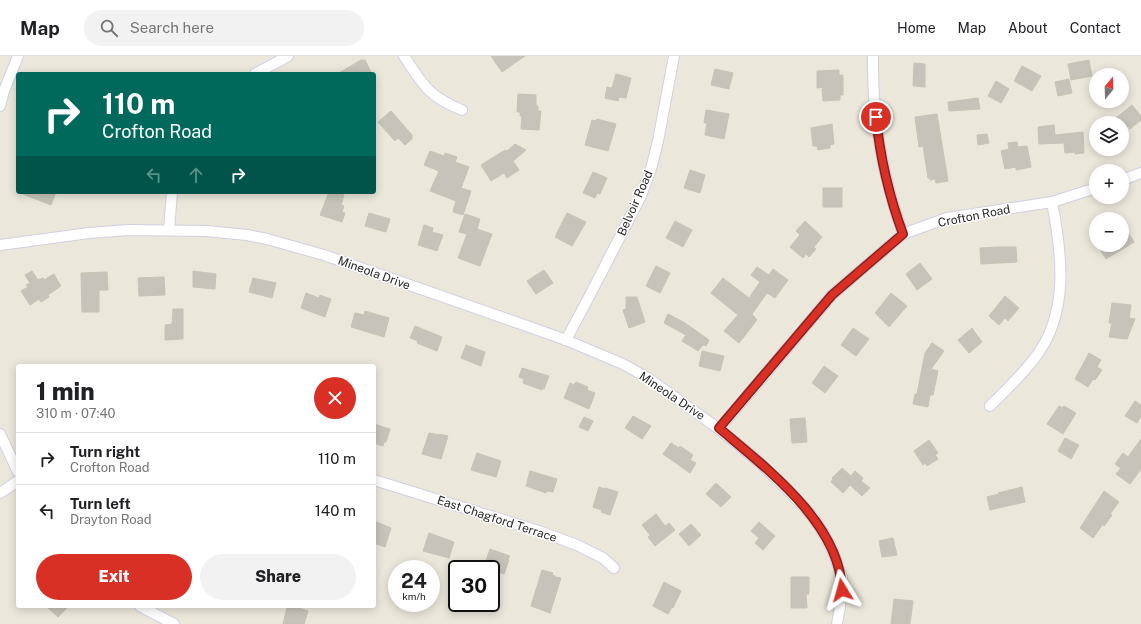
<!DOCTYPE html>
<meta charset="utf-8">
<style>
:root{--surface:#fff;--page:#f2f2f2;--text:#202124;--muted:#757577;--line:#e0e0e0;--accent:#d93025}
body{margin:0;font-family:"Public Sans",sans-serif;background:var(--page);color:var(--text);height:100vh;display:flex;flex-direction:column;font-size:15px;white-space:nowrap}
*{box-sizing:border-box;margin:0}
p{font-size:13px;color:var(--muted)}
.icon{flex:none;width:22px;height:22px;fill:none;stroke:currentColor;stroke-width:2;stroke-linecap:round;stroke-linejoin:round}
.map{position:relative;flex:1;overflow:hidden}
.panel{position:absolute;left:16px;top:308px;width:360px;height:244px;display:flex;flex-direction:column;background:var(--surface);border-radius:4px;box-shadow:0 2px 10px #0003}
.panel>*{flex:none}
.top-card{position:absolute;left:16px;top:16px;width:360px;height:122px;border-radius:4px;box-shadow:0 2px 10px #0003;background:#00695c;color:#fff;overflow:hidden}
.needle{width:26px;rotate:19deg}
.fabs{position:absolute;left:1089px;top:12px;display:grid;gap:8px}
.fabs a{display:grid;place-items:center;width:40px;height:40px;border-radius:50%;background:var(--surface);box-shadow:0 2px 10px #0003;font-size:20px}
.speed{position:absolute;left:388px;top:504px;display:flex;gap:8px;font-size:20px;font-weight:700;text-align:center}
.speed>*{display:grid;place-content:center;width:52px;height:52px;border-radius:50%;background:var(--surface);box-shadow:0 2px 10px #0003;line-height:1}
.speed small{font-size:10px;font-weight:400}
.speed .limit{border:2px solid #111;border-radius:6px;background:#fff;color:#111}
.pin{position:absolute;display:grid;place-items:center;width:34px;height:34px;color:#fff;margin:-17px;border:2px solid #fff;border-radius:50%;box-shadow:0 1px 4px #0007}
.me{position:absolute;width:44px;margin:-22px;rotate:352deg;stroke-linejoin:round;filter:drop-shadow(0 0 3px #0008)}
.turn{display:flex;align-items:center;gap:14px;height:84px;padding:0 20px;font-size:18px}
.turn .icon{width:52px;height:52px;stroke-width:2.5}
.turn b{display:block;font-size:28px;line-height:34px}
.lanes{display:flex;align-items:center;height:38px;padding:0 20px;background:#0003;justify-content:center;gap:20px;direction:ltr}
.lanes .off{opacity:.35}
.round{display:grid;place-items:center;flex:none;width:42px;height:42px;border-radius:21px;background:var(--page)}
.summary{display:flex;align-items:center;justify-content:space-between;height:68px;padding:0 20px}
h1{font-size:24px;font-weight:800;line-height:30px}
.cta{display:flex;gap:8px;margin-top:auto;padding:8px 20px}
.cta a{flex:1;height:46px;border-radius:24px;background:var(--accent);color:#fff;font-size:16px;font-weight:800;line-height:46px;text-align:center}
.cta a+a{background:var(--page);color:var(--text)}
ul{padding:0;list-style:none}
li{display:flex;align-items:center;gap:12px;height:52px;padding:0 20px;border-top:1px solid var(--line)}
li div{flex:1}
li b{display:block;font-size:15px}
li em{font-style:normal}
header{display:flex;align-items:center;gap:24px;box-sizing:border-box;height:56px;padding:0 20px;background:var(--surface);border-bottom:1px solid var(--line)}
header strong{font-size:19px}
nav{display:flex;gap:22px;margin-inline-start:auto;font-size:14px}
.search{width:280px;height:36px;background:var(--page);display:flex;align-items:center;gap:10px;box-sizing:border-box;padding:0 14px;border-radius:22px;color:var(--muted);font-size:15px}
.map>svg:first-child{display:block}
.building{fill:#c6c4ba;stroke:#c6c4b5}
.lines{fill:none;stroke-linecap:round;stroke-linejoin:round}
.street-casing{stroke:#d0d0e2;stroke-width:12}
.street{stroke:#fff;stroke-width:10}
.route-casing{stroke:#8d1f18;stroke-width:10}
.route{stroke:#d93025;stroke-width:7}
.labels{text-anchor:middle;stroke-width:3;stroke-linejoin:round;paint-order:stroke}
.street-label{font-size:12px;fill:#292929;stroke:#fff}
</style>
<header>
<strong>Map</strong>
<div class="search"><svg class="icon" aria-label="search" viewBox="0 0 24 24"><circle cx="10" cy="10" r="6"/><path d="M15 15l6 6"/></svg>Search here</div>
<nav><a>Home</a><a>Map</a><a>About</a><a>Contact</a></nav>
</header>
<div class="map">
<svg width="1141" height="568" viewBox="0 0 1141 568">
<rect width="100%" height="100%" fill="#ebe7db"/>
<g class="building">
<path d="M491 0H525L502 16Z"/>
<path d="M361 4H365L372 18H337Z"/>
<path d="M1089 4 1092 20 1071 24 1068 8Z"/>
<path d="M914 7 925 8V31L913 30Z"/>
<path d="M1022 10 1041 20 1032 35 1014 25Z"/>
<path d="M715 13 733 17 729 33 711 29Z"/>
<path d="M839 14V19H843V39H840V44L823 45 822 33 827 31 817 32V15Z"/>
<path d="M616 18 631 22 626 42 619 41 618 45 605 42 607 31 612 32Z"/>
<path d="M1069 23 1072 37 1058 40 1055 26Z"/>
<path d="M996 25 1009 33 1001 47 988 40Z"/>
<path d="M518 38 536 39V50H538V55H541L539 74 521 73 522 60H520V56H517Z"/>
<path d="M978 42 980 53 949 55 948 46Z"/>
<path d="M1132 49 1141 60V64L1130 73 1128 70 1125 73 1122 67H1120L1116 62Z"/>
<path d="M706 54 729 58 724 83 705 79 707 67H704Z"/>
<path d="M391 55 412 79V83L405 89 398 82 395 85 378 66Z"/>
<path d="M937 58 948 125 936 127 935 123 930 124V122H928L923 90 919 91 915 61Z"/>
<path d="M597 63 616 68 608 95 585 89 592 64 596 65Z"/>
<path d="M832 68 834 88 830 89V92L818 94 817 90H813L811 72Z"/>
<path d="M1054 69 1055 79 1083 76 1084 97 1075 98V96L1065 97 1064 87 1039 88 1038 71Z"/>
<path d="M987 78 989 87 978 89 977 79Z"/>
<path d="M1017 86 1018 91 1027 90 1031 111 1016 114V111L1005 113 1001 95 1009 93 1008 87Z"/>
<path d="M515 88 526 94 513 105 519 114 507 122 504 117 491 125 481 109 500 97 506 94 507 95Z"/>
<path d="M430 95 444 100 445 97 457 101 455 106 469 111 461 132 471 135 463 159 453 156 456 145 430 135 439 115 424 109Z"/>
<path d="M690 114 705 119 700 137 684 132Z"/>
<path d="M593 116 607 122 600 138 597 137 595 142 583 137Z"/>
<rect x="823" y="132" width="19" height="19"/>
<path d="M18 136H56L51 149Z"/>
<path d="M329 136H335L344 139 341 149 344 150 342 156 345 157 342 166 320 159Z"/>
<path d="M369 157 390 163 386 176 365 170Z"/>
<path d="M567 157 586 166 572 190 555 181Z"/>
<path d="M465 158 480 163 477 173 492 178 480 210 458 202 467 178 459 176Z"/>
<path d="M675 165 692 174 683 191 666 182Z"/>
<path d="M805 165 822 181 814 191 816 193 809 201 806 198 803 202 790 191 800 179 796 175Z"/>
<path d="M1122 167 1134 186 1106 203 1099 192 1104 189H1122Z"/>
<path d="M424 169 433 172 432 176 443 179 437 195 418 189Z"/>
<path d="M999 191H1016L1017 206 981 208 980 192Z"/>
<path d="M920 207 932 223 917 234 906 218Z"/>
<path d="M656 210 670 217 660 237 646 230Z"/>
<path d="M757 211 769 219 773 213 788 224 775 242 767 237 752 258 757 264 739 287 724 275 738 259 711 237 723 222 749 242 760 226 751 219Z"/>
<path d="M544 214 553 227 536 238 527 225Z"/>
<path d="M32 215 38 224 43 222 44 224 54 218 61 230 48 239 49 241 41 246 39 243 30 249 21 235 28 231 26 229 30 227 25 219Z"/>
<path d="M193 215 216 218 215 233 193 231Z"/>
<path d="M107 216 108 234H99V256H82L81 217Z"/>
<path d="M164 221 165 239 139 240 138 222Z"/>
<path d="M253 222 276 227 272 242 249 236Z"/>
<path d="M306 237 319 242 320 239 331 243 325 261 301 252Z"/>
<path d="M891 237 907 250 889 271 875 257Z"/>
<path d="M1005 240 1019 252 1008 265 1005 262 999 269 989 260Z"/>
<path d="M626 241H637L645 266 629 272 623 254 626 253Z"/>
<path d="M1112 247 1131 249 1129 262 1135 263 1127 283 1109 281 1112 267H1109Z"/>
<path d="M173 253H183V283L165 284V269L172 268Z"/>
<path d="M365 255 389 262 384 281 351 271 355 257 364 259Z"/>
<path d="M668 258 685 267 709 284 706 290 703 289 698 295 682 285 686 279 664 267Z"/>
<path d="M415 270 442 281 437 295 417 287 418 285 410 282Z"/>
<path d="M853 272 869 283 856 300 841 289Z"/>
<path d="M972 272 982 286 969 297 958 284Z"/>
<path d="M932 287 944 295 931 313 938 315 933 339H930L928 351 913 348 915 338H917L925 297Z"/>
<path d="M466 289 485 296 481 310 461 302Z"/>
<path d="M702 295 724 300 720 315 699 310Z"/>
<path d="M1089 297 1101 304 1097 311 1102 314 1095 324 1093 323 1088 331 1075 323Z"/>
<path d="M824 310 838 320 825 337 812 327Z"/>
<path d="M522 312 549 320 544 333 542 332V334L523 327 524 323 519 321Z"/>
<path d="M576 326 588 331 587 334 595 337 589 353 564 342 570 327 574 329Z"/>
<path d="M1135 345 1141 349V360L1137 367 1125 360Z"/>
<path d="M1059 350 1063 352 1064 350 1076 357 1063 378 1047 368Z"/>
<path d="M633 360 651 370 642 383 625 372Z"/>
<path d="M584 361 593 365 588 375 579 371Z"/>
<path d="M805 362 807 386 792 387 790 363Z"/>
<path d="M374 368 390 373 386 386H384L383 390 374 387Z"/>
<path d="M429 377 439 379V378L448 380 441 403 422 398Z"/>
<path d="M1065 382 1079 389 1071 403 1058 395Z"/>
<path d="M1141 383V413L1130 428 1116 418 1121 412 1115 408 1123 397 1128 401Z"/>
<path d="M929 384 938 397 935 399 938 403 927 410 925 407 923 409 914 395Z"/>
<path d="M671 387 679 392 680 390 693 399 690 404 696 407 690 417 663 398Z"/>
<path d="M477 397 501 405 496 421 471 414Z"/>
<path d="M842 412 851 420 855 415 863 422 861 425 870 432 862 440 850 429 843 437 831 426 833 423 832 422Z"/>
<path d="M530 415 557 423 553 436 547 435 546 437 526 430Z"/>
<path d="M716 427 731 441 721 451 706 438Z"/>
<path d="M599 431 605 433V432L618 436 610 459 601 456 602 454 593 451Z"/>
<path d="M1022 431 1025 446 990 454 987 441 999 438 998 437Z"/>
<path d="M1104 435 1119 446 1110 458 1112 459 1104 470 1103 468 1093 482 1080 472Z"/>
<path d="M656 458 665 470 669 467 675 474 655 490 648 481 650 479 642 469Z"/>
<path d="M374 465 391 472 385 491 374 487Z"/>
<path d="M759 466 775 480 763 494 755 487 759 482 751 475Z"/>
<path d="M691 468 701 479 689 490 679 478Z"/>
<path d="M429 477 454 486 449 502 423 495Z"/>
<path d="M893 482 897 499 882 501 879 485Z"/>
<path d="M490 493 510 500 508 503 509 504 504 518 484 511Z"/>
<path d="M542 514 553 517 552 519 555 520V521L561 522 550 557 531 550Z"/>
<path d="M791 521H809V538H806L807 552H791Z"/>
<path d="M664 526 681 535 673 552 672 551 668 558 653 550Z"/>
<path d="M894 543 913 545 910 568H891Z"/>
<path d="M46 550H69L58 561Z"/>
<path d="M293 550 308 555 304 568H283L287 551 293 552Z"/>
</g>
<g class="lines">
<g class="street-casing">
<g id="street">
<path d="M404 0C423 29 428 40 462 54"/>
<path d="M873 0C872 60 883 122 903 178"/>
<path d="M255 18 288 0"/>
<path d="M0 50 4 35 18 0"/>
<path d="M1122 124 1141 117"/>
<path d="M169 174 172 136"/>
<path d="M0 189 89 177 128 174 207 175 247 179 267 183 324 199 524 269 566 284 623 308 648 322 719 373 759 406 787 433 813 461 825 480 835 501 842 522 840 551 837 568"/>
<path d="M566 284 590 239 641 140 651 113 658 85 674 0"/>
<path d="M990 350C1005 335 1021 320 1034 303 1070 258 1062 198 1052 146"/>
<path d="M719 373 832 239 903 178 947 162 1052 146 1096 132"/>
<path d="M0 378 18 416"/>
<path d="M374 424 542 476 577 489 603 502 614 512"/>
<path d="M0 437 18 425"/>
<path d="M140 550 174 568"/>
</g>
</g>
<use href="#street" class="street"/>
</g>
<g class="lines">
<g class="route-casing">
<path id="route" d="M842 534C840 467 766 412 719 372L832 239 903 178C889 140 880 101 876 61"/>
</g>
<use href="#route" class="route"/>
</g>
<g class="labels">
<g class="street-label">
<text transform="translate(635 147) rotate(-66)" y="4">Belvoir Road</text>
<text transform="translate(974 160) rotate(-11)" y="4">Crofton Road</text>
<text transform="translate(374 217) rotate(20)" y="4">Mineola Drive</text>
<text transform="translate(672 340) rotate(34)" y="4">Mineola Drive</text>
<text transform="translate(497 463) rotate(18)" y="4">East Chagford Terrace</text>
</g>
</g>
</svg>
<div class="fabs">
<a><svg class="needle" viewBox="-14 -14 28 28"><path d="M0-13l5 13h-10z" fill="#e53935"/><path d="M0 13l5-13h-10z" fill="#757577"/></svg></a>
<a><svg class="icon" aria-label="layers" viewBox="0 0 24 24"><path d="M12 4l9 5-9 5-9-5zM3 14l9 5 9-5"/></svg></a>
<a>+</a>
<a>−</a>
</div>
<div class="speed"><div>24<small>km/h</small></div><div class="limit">30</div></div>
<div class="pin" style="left:876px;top:61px;background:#d93025"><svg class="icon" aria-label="arrive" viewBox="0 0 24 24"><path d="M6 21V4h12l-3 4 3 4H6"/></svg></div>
<svg class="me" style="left:842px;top:534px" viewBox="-20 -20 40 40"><path d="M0-17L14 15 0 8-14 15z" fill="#d93025" stroke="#fff" stroke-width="4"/></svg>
<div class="top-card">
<div class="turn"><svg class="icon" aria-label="right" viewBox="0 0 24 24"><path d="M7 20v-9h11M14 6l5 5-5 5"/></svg><div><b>110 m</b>Crofton Road</div></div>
<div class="lanes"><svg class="icon off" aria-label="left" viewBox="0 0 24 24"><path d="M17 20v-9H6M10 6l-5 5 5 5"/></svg><svg class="icon off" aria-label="ahead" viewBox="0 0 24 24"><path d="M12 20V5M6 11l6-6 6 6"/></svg><svg class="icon" aria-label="right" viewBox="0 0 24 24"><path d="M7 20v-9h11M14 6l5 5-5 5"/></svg></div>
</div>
<section class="panel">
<div class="summary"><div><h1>1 min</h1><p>310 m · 07:40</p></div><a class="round" style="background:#d93025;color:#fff"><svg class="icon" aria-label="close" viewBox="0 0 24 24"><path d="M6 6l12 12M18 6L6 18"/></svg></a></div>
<ul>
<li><svg class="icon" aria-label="right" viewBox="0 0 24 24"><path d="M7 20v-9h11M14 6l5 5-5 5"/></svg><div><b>Turn right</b><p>Crofton Road</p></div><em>110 m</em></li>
<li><svg class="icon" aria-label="left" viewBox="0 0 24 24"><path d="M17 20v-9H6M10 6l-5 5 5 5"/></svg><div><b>Turn left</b><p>Drayton Road</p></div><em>140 m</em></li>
</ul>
<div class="cta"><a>Exit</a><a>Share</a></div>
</section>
</div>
